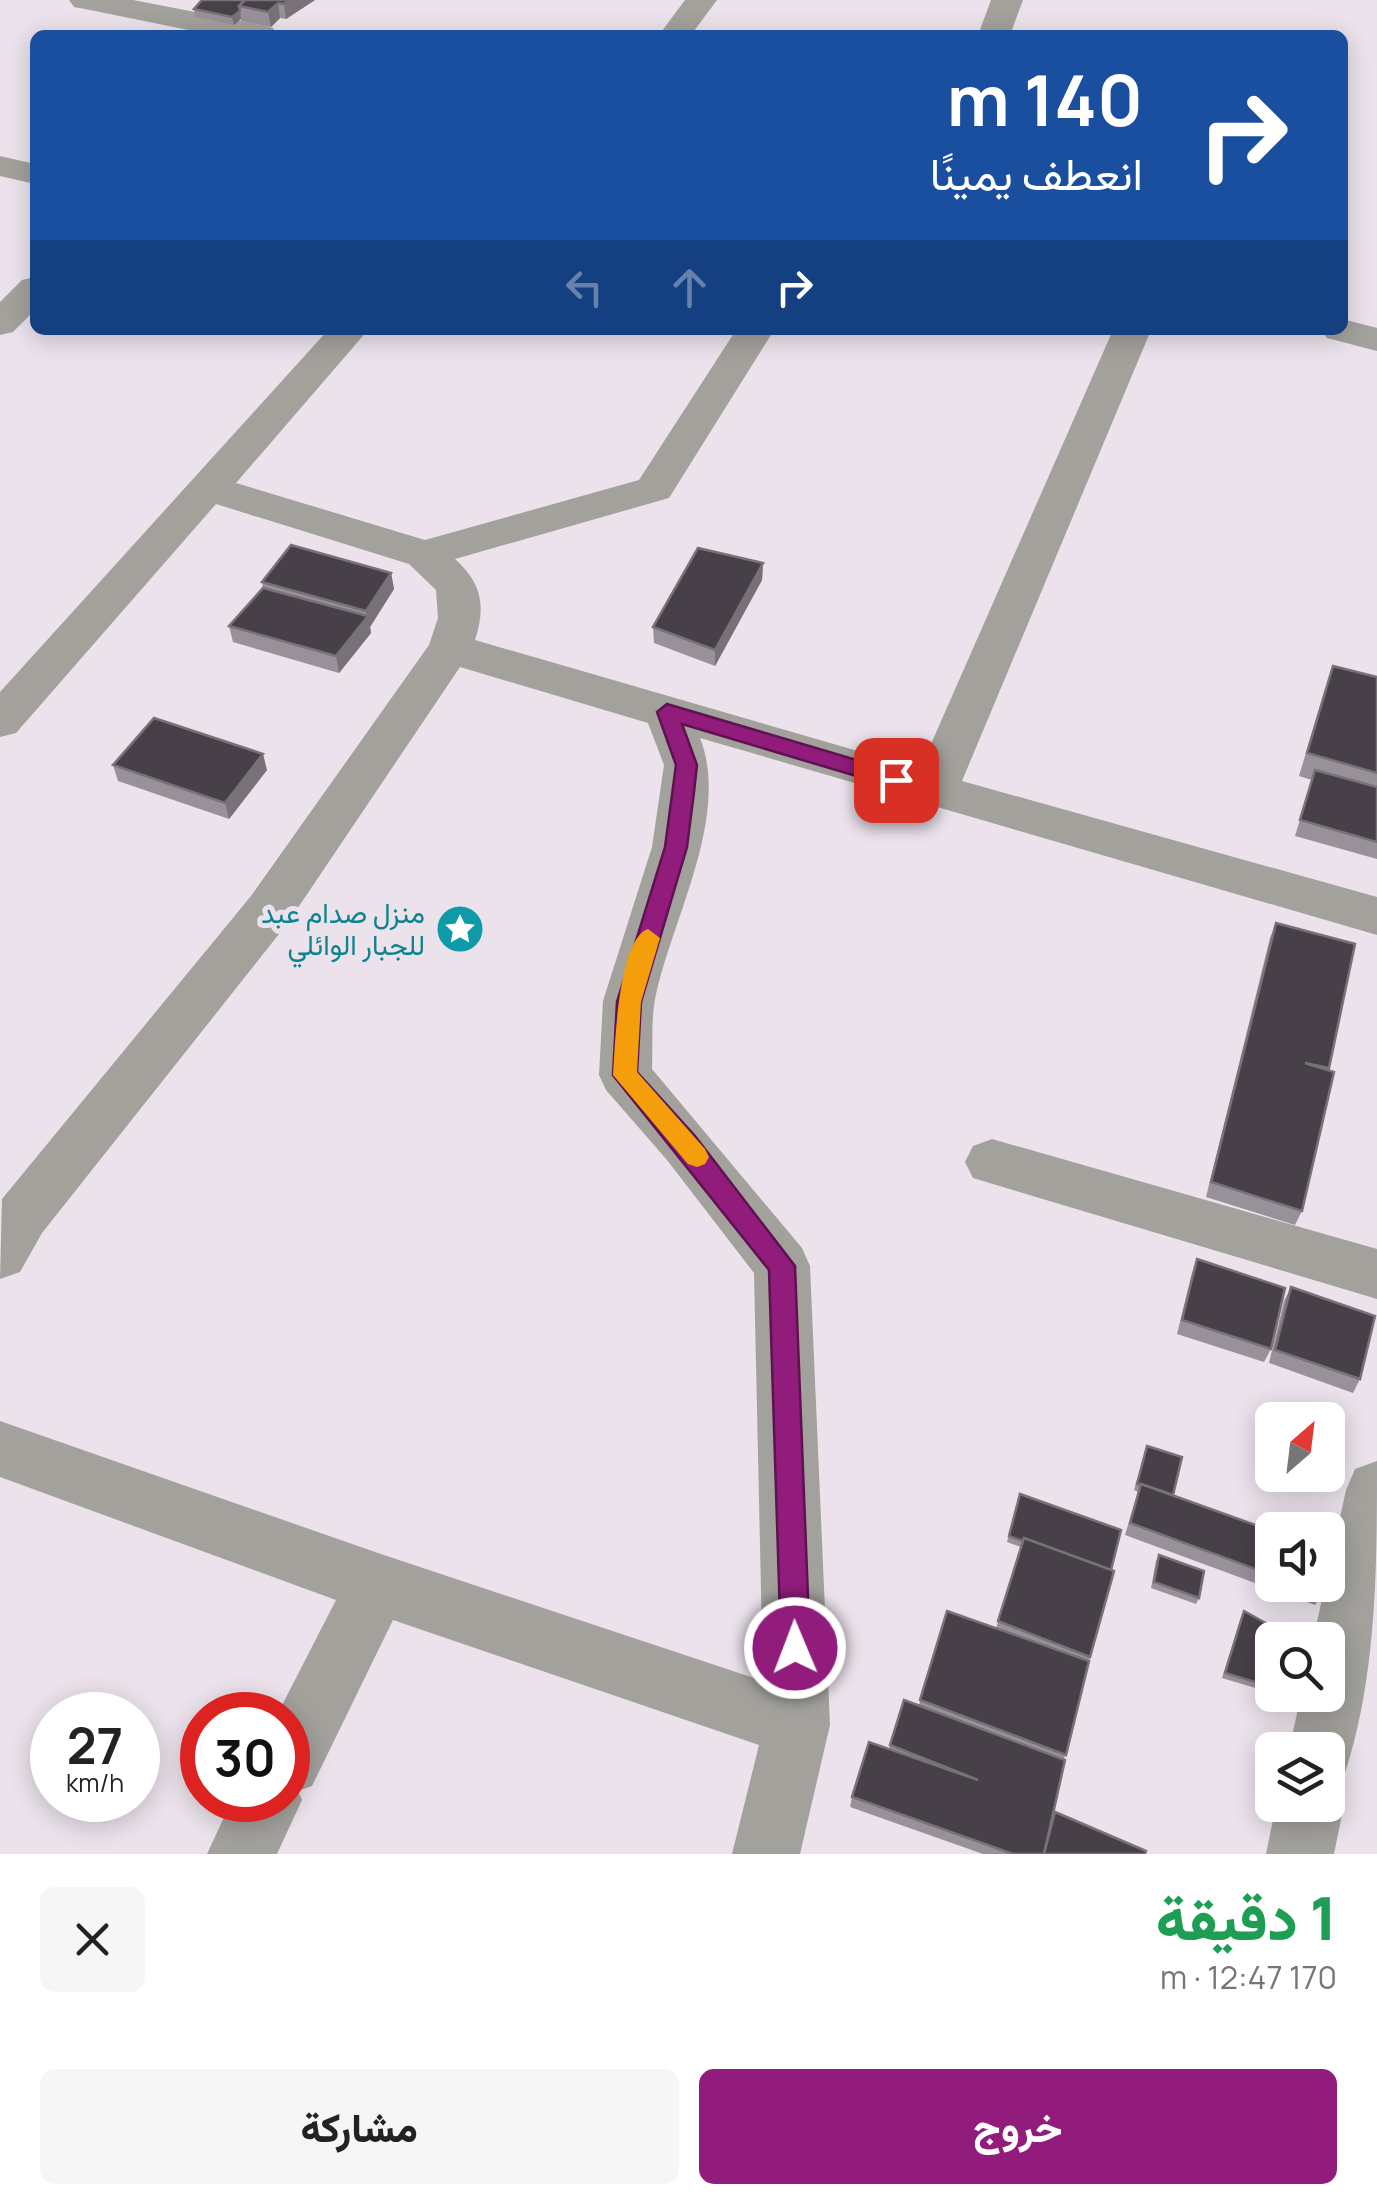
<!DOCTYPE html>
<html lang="ar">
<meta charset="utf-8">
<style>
:root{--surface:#fff;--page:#f6f6f6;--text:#222;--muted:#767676;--accent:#911c7b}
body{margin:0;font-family:Manrope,Vazirmatn,sans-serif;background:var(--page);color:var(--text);direction:rtl;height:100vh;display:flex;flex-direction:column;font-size:38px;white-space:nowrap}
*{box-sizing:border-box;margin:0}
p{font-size:32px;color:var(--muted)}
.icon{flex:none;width:55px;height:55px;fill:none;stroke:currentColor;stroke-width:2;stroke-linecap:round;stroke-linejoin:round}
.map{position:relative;height:1854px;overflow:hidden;direction:ltr}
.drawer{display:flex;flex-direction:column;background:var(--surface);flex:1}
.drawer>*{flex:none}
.guide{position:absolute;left:30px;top:30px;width:1318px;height:305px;border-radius:15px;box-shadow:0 5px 25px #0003;direction:rtl;background:#1a4fa0;color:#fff;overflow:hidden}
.needle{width:65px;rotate:28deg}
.fabs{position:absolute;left:1255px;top:1402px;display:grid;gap:20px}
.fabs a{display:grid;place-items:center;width:90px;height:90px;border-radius:15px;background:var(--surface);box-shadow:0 5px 25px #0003;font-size:50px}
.speed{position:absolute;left:30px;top:1692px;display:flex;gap:20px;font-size:50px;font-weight:700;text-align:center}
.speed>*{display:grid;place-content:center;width:130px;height:130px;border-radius:50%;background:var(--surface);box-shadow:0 5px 25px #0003;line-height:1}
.speed small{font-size:25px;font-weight:400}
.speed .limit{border:15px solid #d22;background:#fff;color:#111}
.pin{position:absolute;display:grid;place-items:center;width:85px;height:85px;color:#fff;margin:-42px;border-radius:20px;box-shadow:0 5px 15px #0006}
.me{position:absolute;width:110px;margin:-55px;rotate:359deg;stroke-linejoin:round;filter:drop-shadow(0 0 8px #0008)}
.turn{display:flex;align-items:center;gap:35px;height:210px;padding:0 40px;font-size:45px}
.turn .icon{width:130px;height:130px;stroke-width:2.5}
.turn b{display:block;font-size:70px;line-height:85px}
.lanes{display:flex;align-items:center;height:95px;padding:0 40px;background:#0003;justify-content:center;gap:50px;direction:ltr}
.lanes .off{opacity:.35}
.round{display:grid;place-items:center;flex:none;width:105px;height:105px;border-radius:15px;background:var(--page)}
.summary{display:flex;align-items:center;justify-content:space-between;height:170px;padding:0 40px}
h1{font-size:60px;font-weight:800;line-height:75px;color:#1e9e55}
.action{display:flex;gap:20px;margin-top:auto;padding:20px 40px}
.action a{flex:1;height:115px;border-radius:15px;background:var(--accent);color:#fff;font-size:40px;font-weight:800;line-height:115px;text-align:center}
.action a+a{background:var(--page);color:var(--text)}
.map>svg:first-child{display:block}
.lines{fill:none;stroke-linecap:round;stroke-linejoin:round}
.street{fill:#a3a19c;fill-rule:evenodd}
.wall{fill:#99919a}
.shaded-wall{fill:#787179}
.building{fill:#474048;stroke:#787179;stroke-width:2.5}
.route{fill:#911c7b;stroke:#5e1250;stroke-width:2.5}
.slow{fill:#f59e0b}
.labels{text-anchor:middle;stroke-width:10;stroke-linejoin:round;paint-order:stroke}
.culture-label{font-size:28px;fill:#0d838f;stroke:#ebe2eb;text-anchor:end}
</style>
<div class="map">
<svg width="1377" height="1854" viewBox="0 0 1377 1854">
<rect width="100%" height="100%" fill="#ebe2eb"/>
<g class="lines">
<g class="street">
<path d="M69 0H133L262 25 273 28 278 35H213L85 9 74 7Z"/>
<path d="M685 0H717L691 35H659Z"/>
<path d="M991 0H1023L1010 35H978Z"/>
<path d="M0 156 35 164V184L0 176Z"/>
<path d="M35 277V310L13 332 0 335V302L22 280Z"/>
<path d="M1342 319 1377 328V351L1327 338 1321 330H1342Z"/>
<path d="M328 330H368L236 483 425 540 639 480 736 330H774L669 498 455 559C482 583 486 606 475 640L920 769 1113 330H1151L962 781 1377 897V935L700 738C731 817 671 920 655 999 651 1021 653 1046 652 1069L802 1248 810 1266 830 1725 800 1854H732L759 1745 393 1620 312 1786 298 1791 302 1800 277 1854H207L232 1800H288V1715H277L336 1600 0 1477V1421L378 1553 763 1681 754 1273 667 1160 606 1090 599 1075 603 1001 652 847 664 765 648 723 460 667 287 924 42 1233 20 1272 0 1279 2 1199 251 896 429 645 438 618 436 590 409 564 216 504 16 733 0 737V692Z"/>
<path d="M992 1139 1377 1249V1299L973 1178 965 1162 973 1146Z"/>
<path d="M1377 1461C1377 1565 1377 1675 1345 1773L1330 1780 1344 1805 1334 1854H1266L1276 1805H1328V1750H1289L1301 1695H1328V1640H1313L1346 1490 1355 1469Z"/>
</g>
</g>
<g class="wall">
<path d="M202 0H315L286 19 280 18 271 27 241 21V19L234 25 195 17 194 9Z"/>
<path d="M763 563 762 580 715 666 654 643 653 627Z"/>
<path d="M391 573 394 589 370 627 371 633 339 673 233 642 229 626 263 588 262 582Z"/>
<path d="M1377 677V859L1295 836 1312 780 1299 776 1325 689Z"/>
<path d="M113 765 267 770 229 819 118 781Z"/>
<path d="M1276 923 1329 1068 1302 1211 1295 1225 1206 1197 1270 938Z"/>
<path d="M1197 1259 1271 1349 1264 1362 1177 1334 1192 1273Z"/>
<path d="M1291 1287 1360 1379 1353 1393 1269 1363 1284 1301Z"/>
<path d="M1147 1446 1173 1495 1272 1531V1585H1324L1323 1593 1315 1605 1125 1535 1138 1492 1134 1490Z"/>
<path d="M1020 1494 1090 1657 1064 1759 1051 1824 1145 1854H983L850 1807 852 1797 889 1749 904 1700 919 1705 947 1611 996 1628 1021 1547 1007 1542Z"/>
<path d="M1159 1555 1199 1598 1196 1604 1151 1588 1156 1561Z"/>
<path d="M1244 1611 1272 1640V1693L1222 1678 1241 1617Z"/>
<path d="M1278 1695H1296L1293 1699Z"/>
</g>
<g class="shaded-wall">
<path d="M290 0H315L286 19 284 4Z"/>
<path d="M278 3 280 18 271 27 268 12Z"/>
<path d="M240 11 241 19 234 25 232 17Z"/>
<path d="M763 563 762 580 715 666V650Z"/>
<path d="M391 573 394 589 370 627 371 633 339 673 336 656 367 617 366 611Z"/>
<path d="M263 754 267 770 229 819 225 803Z"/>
</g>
<g class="building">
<path d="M202 0H245L239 6 240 11 232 17 194 9Z"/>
<path d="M245 0H290L284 4 278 3 268 12 239 6Z"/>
<path d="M291 545 391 573 366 611 262 582Z"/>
<path d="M698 548 763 563 715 650 653 627Z"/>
<path d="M263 588 368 616 336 656 229 626Z"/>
<path d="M1333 666 1377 677V773L1307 753Z"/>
<path d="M154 718 263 754 225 803 113 765Z"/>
<path d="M1315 770 1377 787V842L1300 820Z"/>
<path d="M1276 923 1355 944 1329 1068 1305 1063 1334 1072 1302 1211 1211 1182Z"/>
<path d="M1197 1259 1285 1288 1271 1349 1182 1320Z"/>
<path d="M1291 1287 1375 1316 1360 1379 1275 1350Z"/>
<path d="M1147 1446 1182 1457 1173 1495 1141 1484V1485L1137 1484Z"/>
<path d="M1141 1484 1272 1531V1575L1130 1523Z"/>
<path d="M1020 1494 1121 1530 1111 1570 1024 1538 1023 1541 1009 1536Z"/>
<path d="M1024 1538 1114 1571 1090 1657 998 1621Z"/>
<path d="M1159 1555 1204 1571 1199 1598 1154 1582Z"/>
<path d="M1300 1585H1324L1323 1593Z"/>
<path d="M947 1611 1089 1661 1066 1755 920 1700Z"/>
<path d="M1244 1611 1296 1640H1272V1687L1225 1673Z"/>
<path d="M904 1700 1065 1760 1044 1854H1013L852 1797 869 1742 978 1780 890 1745Z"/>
<path d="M1055 1812 1146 1851 1145 1854H1044Z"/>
</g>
<path class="route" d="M667 704 904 774 907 780 896 788 682 724 697 765 694 792 687 847 641 1002 637 1072 695 1136 795 1266 810 1648 806 1658 795 1663 785 1658 781 1648 769 1270 613 1075 617 1002 665 847 676 765 657 712Z"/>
<path class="slow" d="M648 929 660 938 641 1002 637 1072 705 1149 709 1157 705 1164 697 1167 688 1164 613 1075C615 1046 618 939 648 929Z"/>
<defs>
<g id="sight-disc" transform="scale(2.5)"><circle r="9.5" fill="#0f9aa8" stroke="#ebe2eb"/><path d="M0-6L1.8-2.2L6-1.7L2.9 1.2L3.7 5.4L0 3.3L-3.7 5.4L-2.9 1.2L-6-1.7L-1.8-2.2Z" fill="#fff"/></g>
</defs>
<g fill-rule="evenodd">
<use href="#sight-disc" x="460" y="929"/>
</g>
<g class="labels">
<g class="culture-label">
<text x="425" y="923">منزل صدام عبد<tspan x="425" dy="32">للجبار الوائلي</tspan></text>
</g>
</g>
</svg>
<div class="fabs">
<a><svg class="needle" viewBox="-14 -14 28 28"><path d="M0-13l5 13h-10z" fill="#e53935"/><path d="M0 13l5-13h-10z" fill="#767676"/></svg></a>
<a><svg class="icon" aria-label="sound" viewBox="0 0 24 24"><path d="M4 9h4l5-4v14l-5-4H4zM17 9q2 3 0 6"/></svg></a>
<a><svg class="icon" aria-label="search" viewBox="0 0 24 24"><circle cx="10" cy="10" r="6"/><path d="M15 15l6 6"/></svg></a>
<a><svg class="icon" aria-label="layers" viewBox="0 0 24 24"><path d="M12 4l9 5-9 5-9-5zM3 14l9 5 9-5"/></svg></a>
</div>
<div class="speed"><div>27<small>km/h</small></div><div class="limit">30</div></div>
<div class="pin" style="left:896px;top:780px;background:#d93025"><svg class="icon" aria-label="arrive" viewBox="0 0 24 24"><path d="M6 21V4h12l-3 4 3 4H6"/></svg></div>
<svg class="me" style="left:795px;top:1648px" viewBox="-20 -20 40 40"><circle r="17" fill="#911c7b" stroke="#fff" stroke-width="3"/><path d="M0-11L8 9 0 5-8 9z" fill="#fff"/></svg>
<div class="guide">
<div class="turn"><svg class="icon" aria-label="right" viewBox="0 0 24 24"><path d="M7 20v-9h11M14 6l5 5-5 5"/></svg><div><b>140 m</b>انعطف يمينًا</div></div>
<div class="lanes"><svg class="icon off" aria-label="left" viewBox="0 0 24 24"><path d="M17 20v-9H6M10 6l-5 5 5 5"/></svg><svg class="icon off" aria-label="ahead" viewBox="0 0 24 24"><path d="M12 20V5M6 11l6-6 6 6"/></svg><svg class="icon" aria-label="right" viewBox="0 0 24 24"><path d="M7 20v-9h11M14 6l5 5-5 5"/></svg></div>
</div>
</div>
<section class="drawer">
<div class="summary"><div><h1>1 دقيقة</h1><p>170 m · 12:47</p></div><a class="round"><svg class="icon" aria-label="close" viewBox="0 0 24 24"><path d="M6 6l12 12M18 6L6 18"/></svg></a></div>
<div class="action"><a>خروج</a><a>مشاركة</a></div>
</section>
